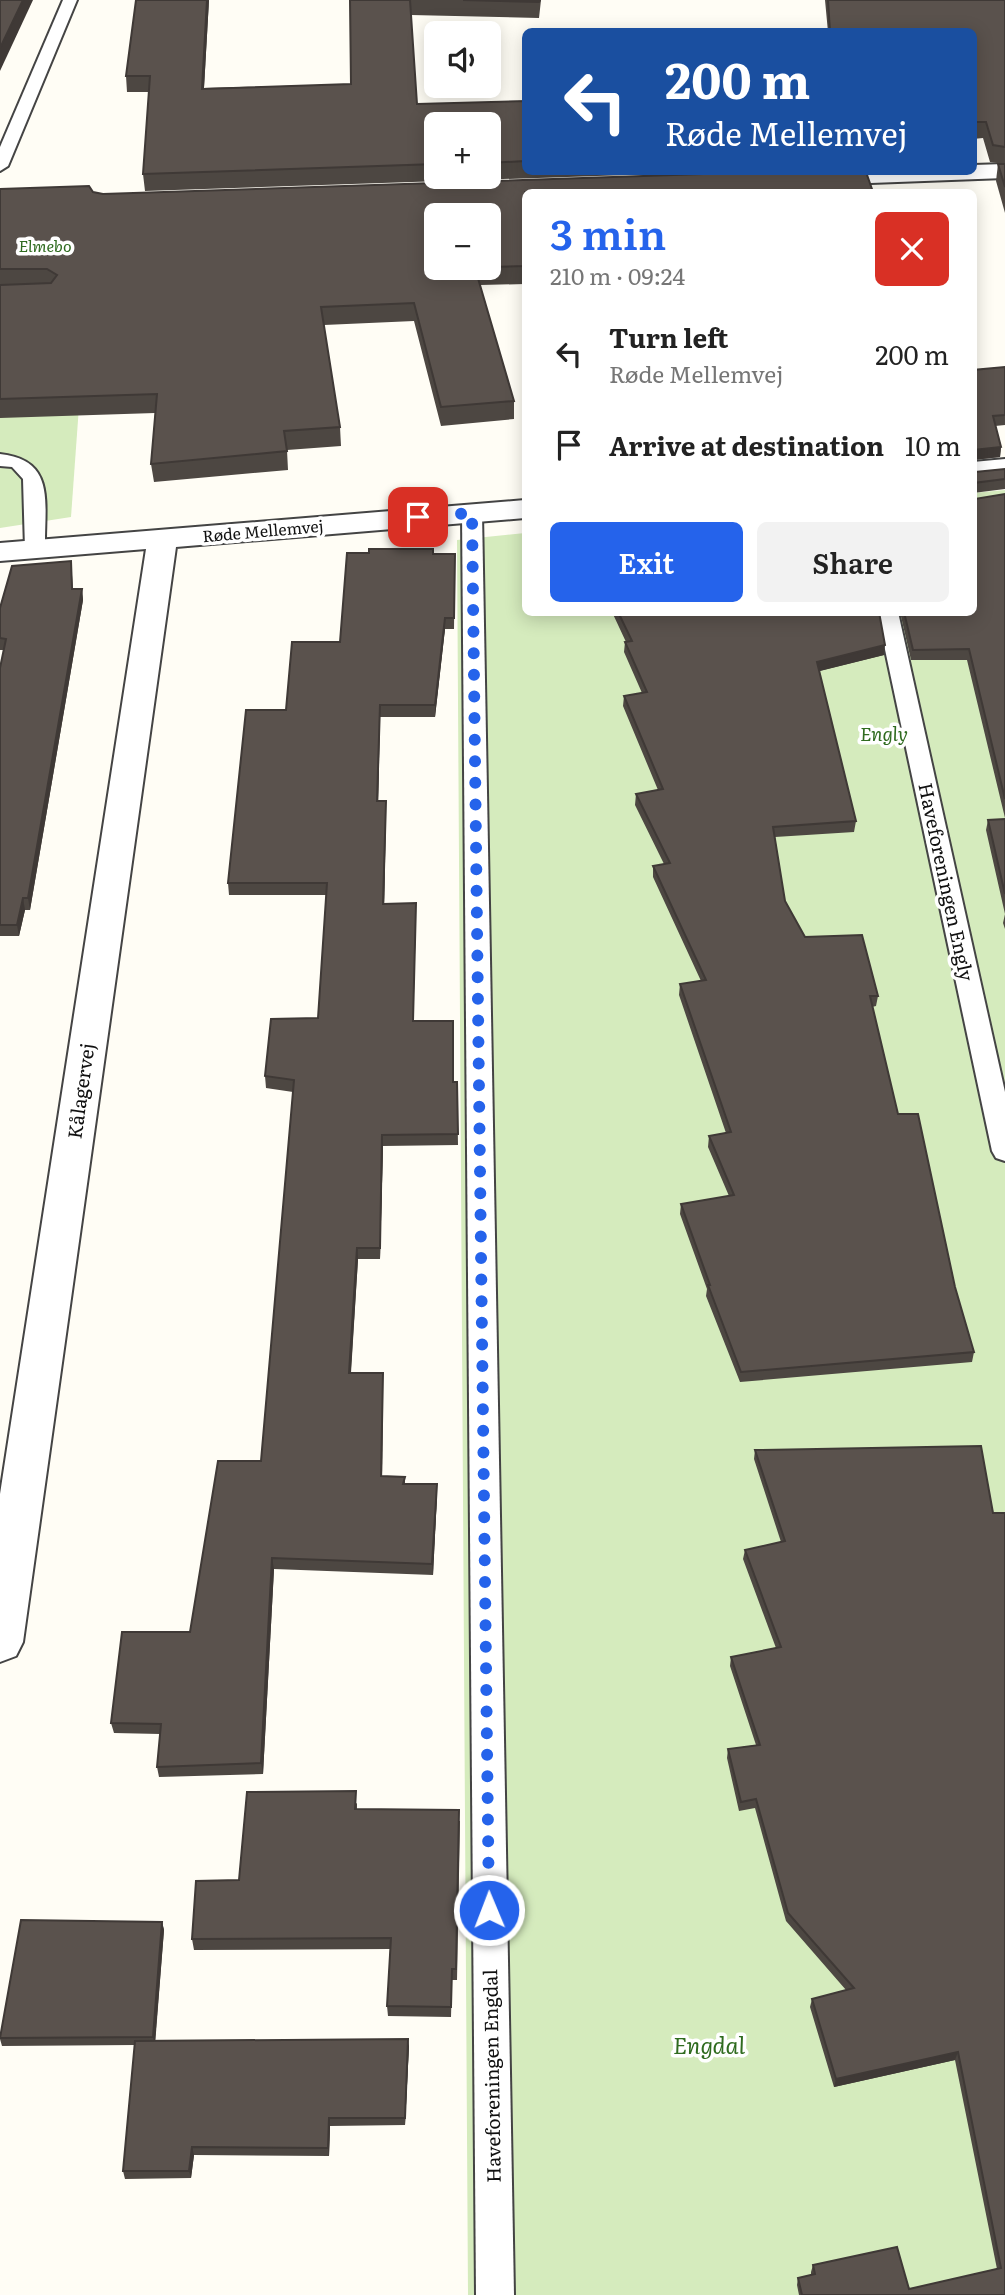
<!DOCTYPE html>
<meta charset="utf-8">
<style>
:root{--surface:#fff;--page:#f2f2f2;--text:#222;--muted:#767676;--accent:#2563eb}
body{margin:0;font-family:Literata,serif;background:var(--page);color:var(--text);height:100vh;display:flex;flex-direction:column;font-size:26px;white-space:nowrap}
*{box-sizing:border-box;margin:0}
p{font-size:23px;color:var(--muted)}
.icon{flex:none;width:38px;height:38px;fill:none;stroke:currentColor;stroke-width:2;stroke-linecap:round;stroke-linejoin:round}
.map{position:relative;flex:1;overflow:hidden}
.drawer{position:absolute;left:522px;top:189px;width:455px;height:427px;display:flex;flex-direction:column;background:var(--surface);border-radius:10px;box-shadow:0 4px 18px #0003}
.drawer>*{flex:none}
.guide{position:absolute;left:522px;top:28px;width:455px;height:147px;border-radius:10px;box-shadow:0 4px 18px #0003;background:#1a4fa0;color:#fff;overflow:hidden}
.fabs{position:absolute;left:424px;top:21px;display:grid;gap:14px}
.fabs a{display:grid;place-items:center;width:77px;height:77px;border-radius:10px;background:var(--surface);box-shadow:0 4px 18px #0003;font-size:35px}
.pin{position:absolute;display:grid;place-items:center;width:60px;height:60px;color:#fff;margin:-30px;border-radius:14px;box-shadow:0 4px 10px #0006}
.me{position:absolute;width:77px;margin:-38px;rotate:359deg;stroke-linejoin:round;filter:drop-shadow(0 0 5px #0008)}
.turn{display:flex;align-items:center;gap:24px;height:147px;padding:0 28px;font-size:32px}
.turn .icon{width:91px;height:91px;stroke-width:2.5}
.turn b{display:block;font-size:49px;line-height:60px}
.round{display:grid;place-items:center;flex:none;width:74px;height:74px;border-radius:10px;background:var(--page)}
.headline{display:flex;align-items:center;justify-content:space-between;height:119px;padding:0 28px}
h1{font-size:42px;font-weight:600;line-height:52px;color:var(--accent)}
.action{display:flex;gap:14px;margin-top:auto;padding:14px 28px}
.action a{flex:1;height:80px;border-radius:10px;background:var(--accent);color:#fff;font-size:28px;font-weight:600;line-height:80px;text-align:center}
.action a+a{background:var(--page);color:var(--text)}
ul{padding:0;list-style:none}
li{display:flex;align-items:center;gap:21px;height:91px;padding:0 28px}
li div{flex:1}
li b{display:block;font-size:26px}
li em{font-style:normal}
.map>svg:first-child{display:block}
.green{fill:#d5ebbd}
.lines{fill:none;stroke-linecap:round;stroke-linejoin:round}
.service-casing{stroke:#444;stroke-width:4}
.minor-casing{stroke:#444;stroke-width:4}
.service{fill:#fff;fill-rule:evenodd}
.minor{fill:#fff;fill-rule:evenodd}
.wall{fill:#4d4742;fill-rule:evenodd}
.shaded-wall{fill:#3f3936}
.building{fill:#5a524d;stroke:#3f3936;stroke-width:2}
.route{stroke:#2563eb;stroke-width:12;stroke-dasharray:0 21.6}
.labels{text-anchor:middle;stroke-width:7;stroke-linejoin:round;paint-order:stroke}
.far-park-label{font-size:16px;font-style:italic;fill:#2f6b1f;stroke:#fff}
.far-street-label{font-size:16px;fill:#111;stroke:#fff}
.park-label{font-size:19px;font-style:italic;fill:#2f6b1f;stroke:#fff}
.street-label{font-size:19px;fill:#111;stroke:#fff}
.near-park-label{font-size:23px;font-style:italic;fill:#2f6b1f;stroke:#fff}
</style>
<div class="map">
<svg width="1005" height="2295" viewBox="0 0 1005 2295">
<rect width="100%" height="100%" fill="#fffdf5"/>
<g class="green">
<path d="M94 199 71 517 0 528V201Z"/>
<path d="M1005 490V2295H468L457 540 525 533V612H973V493Z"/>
</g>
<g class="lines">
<g class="service-casing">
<g id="service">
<path d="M63 0H77L8 166 0 171V147Z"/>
<path d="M0 454C57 460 44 504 45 549L42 553 35 555 25 549 23 479 12 467 0 466Z"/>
<path d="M472 507 482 513 514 2295H476L462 513Z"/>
<path d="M877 612H898L1005 1092V1161L996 1158 992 1151Z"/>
</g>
</g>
<g class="minor-casing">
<g id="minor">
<path d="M1005 164V178L817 185 808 183 805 178 814 172H973V165Z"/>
<path d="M1005 459V477L973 480V462Z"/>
<path d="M525 500V518L176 547 23 1642 16 1656 0 1662V1494L146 549 0 561V543Z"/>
</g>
</g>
<use href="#service" class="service"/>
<use href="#minor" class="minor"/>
</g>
<g class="wall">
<path d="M209 0 204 88 351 84 350 0H541L539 18 411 15 417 104 525 101V172H715L145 191 143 174 149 92H127L126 76ZM436 124H488V177H436Z"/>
<path d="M825 0H1005V164L990 162 983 138 973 139V32H828Z"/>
<path d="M998 164H1005V213L996 181Z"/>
<path d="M0 189 93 192 103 194 525 192V284L480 285 514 401V419L441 426 414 321 324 325 340 427 341 446 287 450 288 470 154 482 151 464 155 413 0 418ZM488 215V268H436Z"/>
<path d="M1005 367V425L995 426 1001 447 1000 457 973 460V370Z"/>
<path d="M1005 469V491V489L973 493V471L975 472Z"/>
<path d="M1005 494V818L967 660H911L900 612H973L975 499Z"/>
<path d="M433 554H455L454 629H445L435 717H380L378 801 386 813 384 904 416 915 413 1021 453 1082H457L458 1145 383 1146 380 1259H358L351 1373H383L382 1476 405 1477V1484L437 1495 433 1575 274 1569 263 1774 159 1777 157 1767 160 1734 114 1733 111 1723 190 1632 261 1461 293 1092 266 1088 265 1076 318 1018 326 895H229L228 883 286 710 340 642Z"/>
<path d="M71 561 73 589H82L83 600 30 910H25L19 936H0V668L4 650H0V608Z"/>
<path d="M612 612H879L884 655 819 671 856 821 854 832 775 837 785 901 805 937 878 996 876 1006 872 1007 898 1114 955 1287 974 1352 972 1362 740 1382 706 1296 707 1289 680 1214 681 1204 729 1196 708 1147 709 1136 726 1133 679 995 680 984 701 981 653 877V866L664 864 635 805 636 794 658 790 623 706 624 696 642 693 624 652 625 642H626Z"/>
<path d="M1005 819V929L1003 923 1005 914 986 830 988 820Z"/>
<path d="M981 1446 1005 2295H799L797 2285 798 2278 811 2275V2272L813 2265 909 2289 997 2269 955 2060 834 2087 810 2007 812 1999 846 1990 786 1921 755 1808 739 1811 727 1758 728 1749 756 1745 730 1666 731 1657 776 1648 743 1559 745 1550 781 1542 754 1459 755 1450Z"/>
<path d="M357 1803V1809L460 1821 457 1980H452L451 2017 388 2016 387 2006 390 1949 194 1950 192 1939 239 1880Z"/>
<path d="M162 1922 164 1930 155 2041 409 2046 405 2125 330 2126 329 2156 194 2155 191 2178 125 2179 123 2171 135 2045 2 2046 0 2039V2034Z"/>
</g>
<g class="shaded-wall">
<path d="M23 0H33L0 71V48Z"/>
<path d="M207 0H209L203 105 202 89Z"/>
<path d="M1001 447 1000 457 973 460V450Z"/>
<path d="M82 589 83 600 30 910 28 898Z"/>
<path d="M445 618V629L435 717V705Z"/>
<path d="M885 645 884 655 816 672 817 662Z"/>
<path d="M380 705V717L378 813 377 801Z"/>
<path d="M386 801V813L384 916 383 904Z"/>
<path d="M23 898 25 910 19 936 17 925Z"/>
<path d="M416 903V915L413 1033V1021Z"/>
<path d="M382 1135 383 1146 380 1259V1248Z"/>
<path d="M357 1248 358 1259 350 1384 349 1373Z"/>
<path d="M383 1373V1385L382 1487 381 1476Z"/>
<path d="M437 1484V1495L433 1575 432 1564Z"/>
<path d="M272 1558 274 1569 263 1774 261 1763Z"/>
<path d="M162 1922 164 1930 155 2045 153 2037Z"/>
<path d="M408 2039 409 2046 405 2125V2118Z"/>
<path d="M958 2052 955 2060 834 2087 836 2079Z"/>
<path d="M329 2118 330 2126 329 2156 328 2148Z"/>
<path d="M192 2147 194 2155 191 2178 189 2171Z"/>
</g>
<g class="building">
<path d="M0 0H23L0 48Z"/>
<path d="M136 0H207L202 89 351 84 350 0H410L417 104 525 101V161L488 163V124H436V164L143 174 150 76H126Z"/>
<path d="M463 0H540L539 2Z"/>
<path d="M828 0H1005V147L993 145 986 122H973V32H830Z"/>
<path d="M998 164H1005V187Z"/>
<path d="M763 172H866L873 192H525V266L488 267V215H436V268H475L514 401 441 407 414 303 321 307 340 427 284 431 287 451 151 464 157 394 0 399V285L51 283 57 275 47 269H0V189L89 186 93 192 103 194Z"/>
<path d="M1005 367V415L993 416 1001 447 973 450V370Z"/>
<path d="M1005 469V479L973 483V471L975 472Z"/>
<path d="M1005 494V799L969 649 913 650 904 612H973V498L975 499Z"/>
<path d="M369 549H433V554H455L454 618H445L435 705H380L377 801H386L383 904 416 903 413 1021H453V1082H457L458 1134 382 1135 380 1248H357L349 1373H383L381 1476 405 1477 403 1484H437L432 1564 272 1558 261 1763 157 1767 161 1724 111 1723 122 1632H190L218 1461H261L294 1080 265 1076 271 1019 318 1018 327 883H228L246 710H286L292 642H340L347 553H369Z"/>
<path d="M71 561 72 589H82L28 898H23L17 925H0V668L6 639 0 638V608L12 566Z"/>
<path d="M618 612H879L885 645 817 662 856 821 773 827 785 901 805 937 862 935 878 996H870L898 1114H918L955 1287 974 1352 741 1372 708 1285H710L681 1204 734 1195 709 1136 731 1132 680 984 706 980 653 866 670 863 636 794 663 789 624 696 647 692 625 642 632 641Z"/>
<path d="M1005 819V894L988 820Z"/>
<path d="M981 1446 993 1513H1005V2295H802L798 2278 815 2274 813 2265 897 2247 909 2289 1001 2268 958 2052 836 2079 812 1999 854 1988 788 1913 756 1799 741 1802 728 1749 760 1745 731 1657 781 1647 745 1550 785 1541 755 1450Z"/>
<path d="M356 1791 355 1809 459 1810 456 1969H452L451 2007 387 2006 391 1938 192 1939 196 1881 239 1880 247 1792Z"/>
<path d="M21 1920 162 1922 153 2037 0 2038Z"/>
<path d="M408 2039 405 2118H329L328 2148 192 2147 189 2171H123L135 2041Z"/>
</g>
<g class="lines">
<path class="route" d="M418 517 472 513 489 1910"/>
</g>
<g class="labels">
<g class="far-park-label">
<text x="45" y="252">Elmebo</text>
</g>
<g class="far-street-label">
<text transform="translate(263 531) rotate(-5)" y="6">Røde Mellemvej</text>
</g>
<g class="park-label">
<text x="884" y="741">Engly</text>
</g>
<g class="street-label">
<text transform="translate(946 882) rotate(78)" y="7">Haveforeningen Engly</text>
<text transform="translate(81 1091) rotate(-82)" y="7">Kålagervej</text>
<text transform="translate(492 2076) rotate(-91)" y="7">Haveforeningen Engdal</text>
</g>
<g class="near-park-label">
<text x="709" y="2054">Engdal</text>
</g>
</g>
</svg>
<div class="fabs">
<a><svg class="icon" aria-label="sound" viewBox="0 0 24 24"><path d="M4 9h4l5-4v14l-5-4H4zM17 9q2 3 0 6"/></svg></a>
<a>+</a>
<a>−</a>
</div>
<div class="pin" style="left:418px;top:517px;background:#d93025"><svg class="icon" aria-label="arrive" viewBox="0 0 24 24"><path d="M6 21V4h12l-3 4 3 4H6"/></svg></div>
<svg class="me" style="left:489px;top:1910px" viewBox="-20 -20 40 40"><circle r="17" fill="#2563eb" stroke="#fff" stroke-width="3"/><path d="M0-11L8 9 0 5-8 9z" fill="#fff"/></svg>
<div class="guide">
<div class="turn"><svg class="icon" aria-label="left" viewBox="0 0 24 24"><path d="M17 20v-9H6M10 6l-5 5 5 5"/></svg><div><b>200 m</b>Røde Mellemvej</div></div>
</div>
<section class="drawer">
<div class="headline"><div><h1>3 min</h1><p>210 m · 09:24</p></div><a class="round" style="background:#d93025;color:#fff"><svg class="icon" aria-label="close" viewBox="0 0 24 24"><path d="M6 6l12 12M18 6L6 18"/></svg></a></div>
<ul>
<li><svg class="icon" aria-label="left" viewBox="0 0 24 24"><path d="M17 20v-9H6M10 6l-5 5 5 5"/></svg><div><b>Turn left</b><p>Røde Mellemvej</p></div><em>200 m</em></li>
<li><svg class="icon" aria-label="arrive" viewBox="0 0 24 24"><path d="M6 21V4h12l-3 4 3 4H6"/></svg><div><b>Arrive at destination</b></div><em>10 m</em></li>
</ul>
<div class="action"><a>Exit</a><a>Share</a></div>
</section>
</div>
